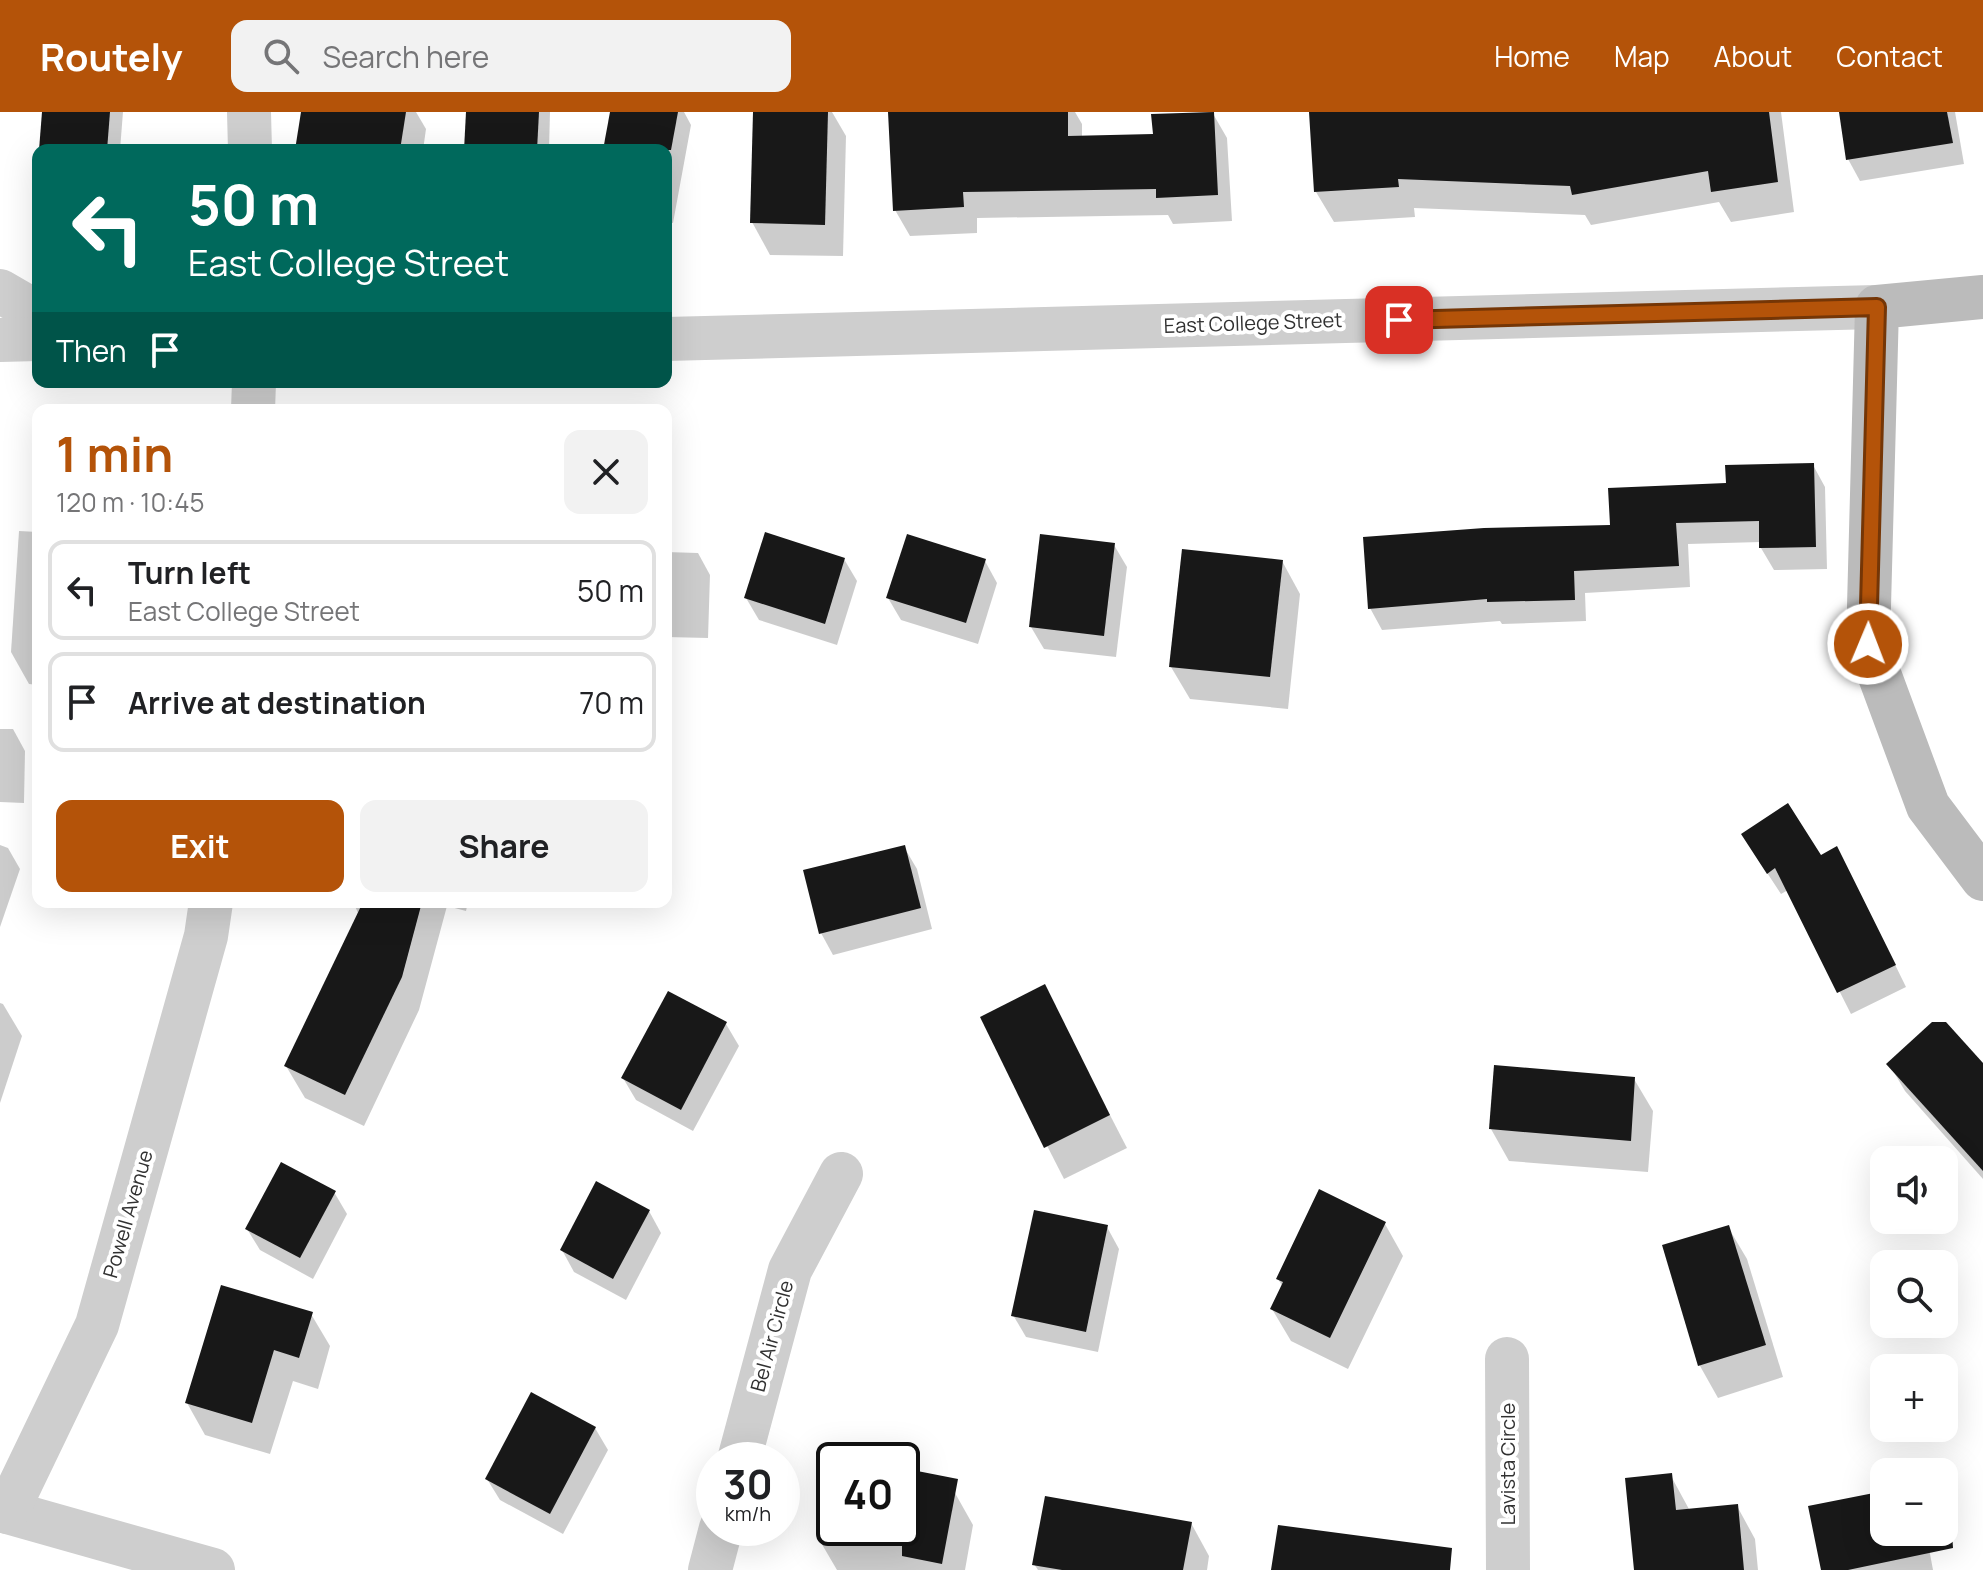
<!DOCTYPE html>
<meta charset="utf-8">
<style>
:root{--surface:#fff;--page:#f2f2f2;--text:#202124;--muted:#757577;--line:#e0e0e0;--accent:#b45309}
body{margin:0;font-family:Manrope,sans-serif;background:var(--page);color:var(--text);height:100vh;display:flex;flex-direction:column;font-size:30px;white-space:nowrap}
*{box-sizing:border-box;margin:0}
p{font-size:26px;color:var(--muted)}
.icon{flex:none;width:44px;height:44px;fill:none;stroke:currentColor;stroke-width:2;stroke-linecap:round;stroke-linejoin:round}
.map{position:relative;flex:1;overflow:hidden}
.side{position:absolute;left:32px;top:292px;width:640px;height:504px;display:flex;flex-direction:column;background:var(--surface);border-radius:16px;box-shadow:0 8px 32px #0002}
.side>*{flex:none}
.top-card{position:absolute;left:32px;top:32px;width:640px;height:244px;border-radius:16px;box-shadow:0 8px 32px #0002;background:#00695c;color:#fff;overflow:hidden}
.fabs{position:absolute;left:1870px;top:1034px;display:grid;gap:16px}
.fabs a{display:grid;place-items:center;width:88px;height:88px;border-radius:16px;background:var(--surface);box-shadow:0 8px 32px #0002;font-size:40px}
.speed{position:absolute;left:696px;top:1330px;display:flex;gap:16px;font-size:40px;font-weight:700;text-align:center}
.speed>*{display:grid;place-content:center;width:104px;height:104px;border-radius:50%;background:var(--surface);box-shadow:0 8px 32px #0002;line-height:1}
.speed small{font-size:20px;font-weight:400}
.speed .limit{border:4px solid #111;border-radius:12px;background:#fff;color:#111}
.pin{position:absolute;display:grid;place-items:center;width:68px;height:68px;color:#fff;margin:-34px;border-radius:16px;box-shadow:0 4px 12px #0006}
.me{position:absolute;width:88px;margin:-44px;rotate:1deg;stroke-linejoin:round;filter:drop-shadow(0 0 6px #0008)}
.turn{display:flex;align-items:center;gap:28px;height:168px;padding:0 24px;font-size:36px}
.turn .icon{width:104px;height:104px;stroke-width:2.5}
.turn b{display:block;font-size:56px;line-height:68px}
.then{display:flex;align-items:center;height:76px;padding:0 24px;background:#0003;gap:16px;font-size:30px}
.round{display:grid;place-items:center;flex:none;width:84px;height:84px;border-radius:16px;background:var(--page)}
.summary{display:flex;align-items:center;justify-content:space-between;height:136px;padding:0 24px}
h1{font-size:48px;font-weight:700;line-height:60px;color:var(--accent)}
.cta{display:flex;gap:16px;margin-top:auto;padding:16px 24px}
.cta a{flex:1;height:92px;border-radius:16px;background:var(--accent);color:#fff;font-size:32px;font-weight:700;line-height:92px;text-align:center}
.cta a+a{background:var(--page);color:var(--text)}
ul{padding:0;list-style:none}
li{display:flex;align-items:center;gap:24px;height:100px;margin:0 16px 12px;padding:0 8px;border:4px solid var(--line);border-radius:16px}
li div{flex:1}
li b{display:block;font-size:30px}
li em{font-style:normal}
header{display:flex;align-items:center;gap:48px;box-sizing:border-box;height:112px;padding:0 40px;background:var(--accent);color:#fff}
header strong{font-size:38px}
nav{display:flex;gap:44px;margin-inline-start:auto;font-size:28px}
.search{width:560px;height:72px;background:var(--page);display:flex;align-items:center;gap:20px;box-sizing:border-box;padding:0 28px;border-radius:16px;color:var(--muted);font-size:30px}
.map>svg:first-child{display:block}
.shadow{fill:#0003}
.building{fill:#181818}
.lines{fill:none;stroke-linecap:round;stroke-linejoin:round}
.street{stroke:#cecece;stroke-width:44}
.secondary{stroke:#bbb;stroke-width:44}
.route-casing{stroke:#753606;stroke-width:20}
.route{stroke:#b45309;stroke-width:14}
.labels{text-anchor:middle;stroke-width:8;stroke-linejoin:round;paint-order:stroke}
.street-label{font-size:20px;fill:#313131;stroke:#fff}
</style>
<header>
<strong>Routely</strong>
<div class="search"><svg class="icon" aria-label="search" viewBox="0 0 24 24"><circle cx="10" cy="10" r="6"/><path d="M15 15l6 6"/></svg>Search here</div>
<nav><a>Home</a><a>Map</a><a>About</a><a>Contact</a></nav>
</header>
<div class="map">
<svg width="1983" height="1458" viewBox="0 0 1983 1458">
<rect width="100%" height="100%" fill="#fff"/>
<g class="shadow">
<path d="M44 0H123L120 38H41Z"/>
<path d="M303 0H416L426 17 423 38H297Z"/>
<path d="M468 0H550L549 38H466Z"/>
<path d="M612 0H684L691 13 673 111 666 110V38H605Z"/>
<path d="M755 0H832L846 24 843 144 770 143 752 110Z"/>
<path d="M890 0H1075L1082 12V25L1155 24 1153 4 1212 0 1227 26 1232 109 1173 112 1168 103 977 106V121L910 124 895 98Z"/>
<path d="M1311 0H1781L1794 100 1731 110 1719 90 1591 113 1585 103 1414 96 1415 105 1334 110 1316 80Z"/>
<path d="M1841 0H1955L1964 52 1860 69 1848 47Z"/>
<path d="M1813 353 1825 375 1827 457 1774 458 1761 436V430L1688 432 1690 475 1585 481 1586 509 1502 512 1500 509 1382 518 1370 496 1728 373Z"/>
<path d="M19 419 38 420V573L29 572 11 540Z"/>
<path d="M1114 433 1127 455 1116 545 1044 537 1031 515Z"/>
<path d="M666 440 698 441 710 463 708 526 666 525Z"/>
<path d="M844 447 857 469 837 533 759 508 746 486Z"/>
<path d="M985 449 997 471 978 532 901 508 888 486Z"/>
<path d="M1282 449 1300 482 1288 597 1190 587 1171 555Z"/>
<path d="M0 617H13L25 639 24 691 0 690Z"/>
<path d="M0 733 8 736 20 757 0 815Z"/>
<path d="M904 735 917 757 932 817 833 843 821 821Z"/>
<path d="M1756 744 1820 745 1849 759 1906 875 1851 902 1788 778 1781 782Z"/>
<path d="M353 790H468L466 799 447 794 419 898 364 1014 305 986 286 954 359 803Z"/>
<path d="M1044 875 1127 1036 1064 1067 982 906Z"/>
<path d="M0 891 3 892 22 924 0 991Z"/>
<path d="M726 912 739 934 693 1019 636 988 623 966Z"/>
<path d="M1889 952 1983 954V1067L1905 979Z"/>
<path d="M1634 967 1653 999 1648 1060 1509 1049 1491 1017Z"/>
<path d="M334 1080 347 1102 313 1167 260 1138 247 1117Z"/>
<path d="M649 1099 661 1121 626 1188 574 1160 562 1138Z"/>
<path d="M1385 1112 1403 1144 1348 1257 1291 1229 1272 1197 1283 1175 1278 1167Z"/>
<path d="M1107 1115 1119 1137 1098 1240 1026 1225 1013 1203Z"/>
<path d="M1728 1115 1747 1147 1783 1265 1718 1286 1700 1254 1664 1135Z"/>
<path d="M311 1202 330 1234 318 1277 293 1269 270 1342 205 1323 187 1291Z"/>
<path d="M595 1316 608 1338 563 1422 500 1388 487 1367Z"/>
<path d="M834 1351V1416H902V1366L955 1381 973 1413 965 1458H837L820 1429Z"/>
<path d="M1671 1364 1690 1399 1737 1394 1755 1427 1758 1458H1636Z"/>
<path d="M1884 1381V1420H1926L1933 1458H1824Z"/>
<path d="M1191 1411 1209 1444 1207 1458H1038L1034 1452Z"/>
</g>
<g class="building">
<path d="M42 0H110L107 38H39Z"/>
<path d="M301 0H406L400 38H295Z"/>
<path d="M466 0H539L537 38H464Z"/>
<path d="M610 0H678L671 38H603Z"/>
<path d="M753 0H828L825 113 750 111Z"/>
<path d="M888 0H1068V24L1153 22 1151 2 1214 0 1218 83 1156 86V77L963 80 964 95 893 99Z"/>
<path d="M1309 0H1769L1778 70 1711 80 1708 59 1572 83 1570 74 1398 67 1399 75 1314 80Z"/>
<path d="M1839 0H1947L1953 31 1846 48Z"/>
<path d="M1814 351 1816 435 1759 436V409L1676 411 1679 454 1574 459 1575 488 1487 490V487L1368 497 1363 425 1484 416 1610 413 1608 376 1726 371 1725 353Z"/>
<path d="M765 420 845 446 825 512 744 486Z"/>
<path d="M907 422 986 447 966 511 886 486Z"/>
<path d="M1040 422 1115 431 1104 524 1029 515Z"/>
<path d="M1182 437 1283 448 1270 565 1169 555Z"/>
<path d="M1788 691 1821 743 1837 734 1896 853 1837 881 1775 756 1767 762 1741 722Z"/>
<path d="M905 733 921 796 819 822 803 758Z"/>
<path d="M363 790H422L402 865 345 983 284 954Z"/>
<path d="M1045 872 1110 1003 1044 1036 980 905Z"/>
<path d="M668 879 727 910 681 998 621 966Z"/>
<path d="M1932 910H1946L1983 951V1059L1886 952Z"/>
<path d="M1494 953 1635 965 1631 1029 1489 1017Z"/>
<path d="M281 1050 336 1079 300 1146 245 1117Z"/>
<path d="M596 1069 650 1098 613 1167 560 1138Z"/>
<path d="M1319 1077 1386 1110 1330 1226 1270 1197 1283 1170 1276 1167Z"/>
<path d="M1034 1098 1108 1113 1086 1220 1011 1204Z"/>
<path d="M1729 1113 1766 1233 1698 1254 1662 1133Z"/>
<path d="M221 1173 313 1200 299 1246 274 1238 252 1311 185 1291Z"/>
<path d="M531 1280 596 1315 550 1402 485 1367Z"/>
<path d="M902 1356 958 1367 942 1452 902 1444Z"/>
<path d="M1672 1361 1676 1398 1738 1392 1744 1458H1634L1625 1366Z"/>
<path d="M1884 1379V1420H1952L1953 1436 1848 1458H1821L1808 1394Z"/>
<path d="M1045 1384 1192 1410 1183 1458H1062L1032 1453Z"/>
<path d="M1278 1413 1452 1436 1450 1458H1271Z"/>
</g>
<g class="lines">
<g class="street">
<path d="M249 0 250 38"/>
<path d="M0 179 38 201"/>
<path d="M666 227 1877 195"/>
<path d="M0 228 38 227"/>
<path d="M253 298 254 270"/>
<path d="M1507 1247 1508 1458"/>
<path d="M739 1348 790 1158 841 1062"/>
<path d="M0 1398 213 1458"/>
<path d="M7 1400 97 1213 206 824 211 790"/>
<path d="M710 1458 721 1416"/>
</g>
<path class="secondary" d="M1983 185 1877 195 1868 532 1928 694 1983 767"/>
</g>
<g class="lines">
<g class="route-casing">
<path id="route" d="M1399 208 1877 195 1868 532"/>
</g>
<use href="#route" class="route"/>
</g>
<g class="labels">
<g class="street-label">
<text transform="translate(1253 211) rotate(-2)" y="7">East College Street</text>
<text transform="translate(128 1102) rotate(-74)" y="7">Powell Avenue</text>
<text transform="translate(772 1224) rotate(-75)" y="7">Bel Air Circle</text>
<text transform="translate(1508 1352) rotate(-90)" y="7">Lavista Circle</text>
</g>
</g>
</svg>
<div class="fabs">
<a><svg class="icon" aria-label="sound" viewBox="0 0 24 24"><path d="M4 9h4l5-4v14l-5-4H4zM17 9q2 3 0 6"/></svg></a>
<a><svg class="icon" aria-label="search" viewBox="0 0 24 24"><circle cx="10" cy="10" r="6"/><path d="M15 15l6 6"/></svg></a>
<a>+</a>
<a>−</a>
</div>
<div class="speed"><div>30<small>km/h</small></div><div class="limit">40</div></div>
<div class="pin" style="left:1399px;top:208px;background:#d93025"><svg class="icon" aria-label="arrive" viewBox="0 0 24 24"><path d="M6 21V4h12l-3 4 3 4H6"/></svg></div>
<svg class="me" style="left:1868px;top:532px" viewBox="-20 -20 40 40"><circle r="17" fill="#b45309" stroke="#fff" stroke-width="3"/><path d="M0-11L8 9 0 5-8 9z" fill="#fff"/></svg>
<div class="top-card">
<div class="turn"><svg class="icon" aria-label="left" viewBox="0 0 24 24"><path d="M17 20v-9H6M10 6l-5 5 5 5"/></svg><div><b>50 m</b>East College Street</div></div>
<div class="then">Then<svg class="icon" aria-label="arrive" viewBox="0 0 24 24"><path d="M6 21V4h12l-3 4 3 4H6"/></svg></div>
</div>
<section class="side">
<div class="summary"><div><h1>1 min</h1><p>120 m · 10:45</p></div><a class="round"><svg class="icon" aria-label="close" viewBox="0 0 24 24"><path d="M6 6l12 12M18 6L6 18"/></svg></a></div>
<ul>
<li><svg class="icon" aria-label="left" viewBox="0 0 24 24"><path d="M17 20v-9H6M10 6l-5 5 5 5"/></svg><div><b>Turn left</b><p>East College Street</p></div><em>50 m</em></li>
<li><svg class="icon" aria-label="arrive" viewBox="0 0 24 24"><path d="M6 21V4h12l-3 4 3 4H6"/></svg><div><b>Arrive at destination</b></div><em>70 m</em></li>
</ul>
<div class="cta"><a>Exit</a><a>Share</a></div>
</section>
</div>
